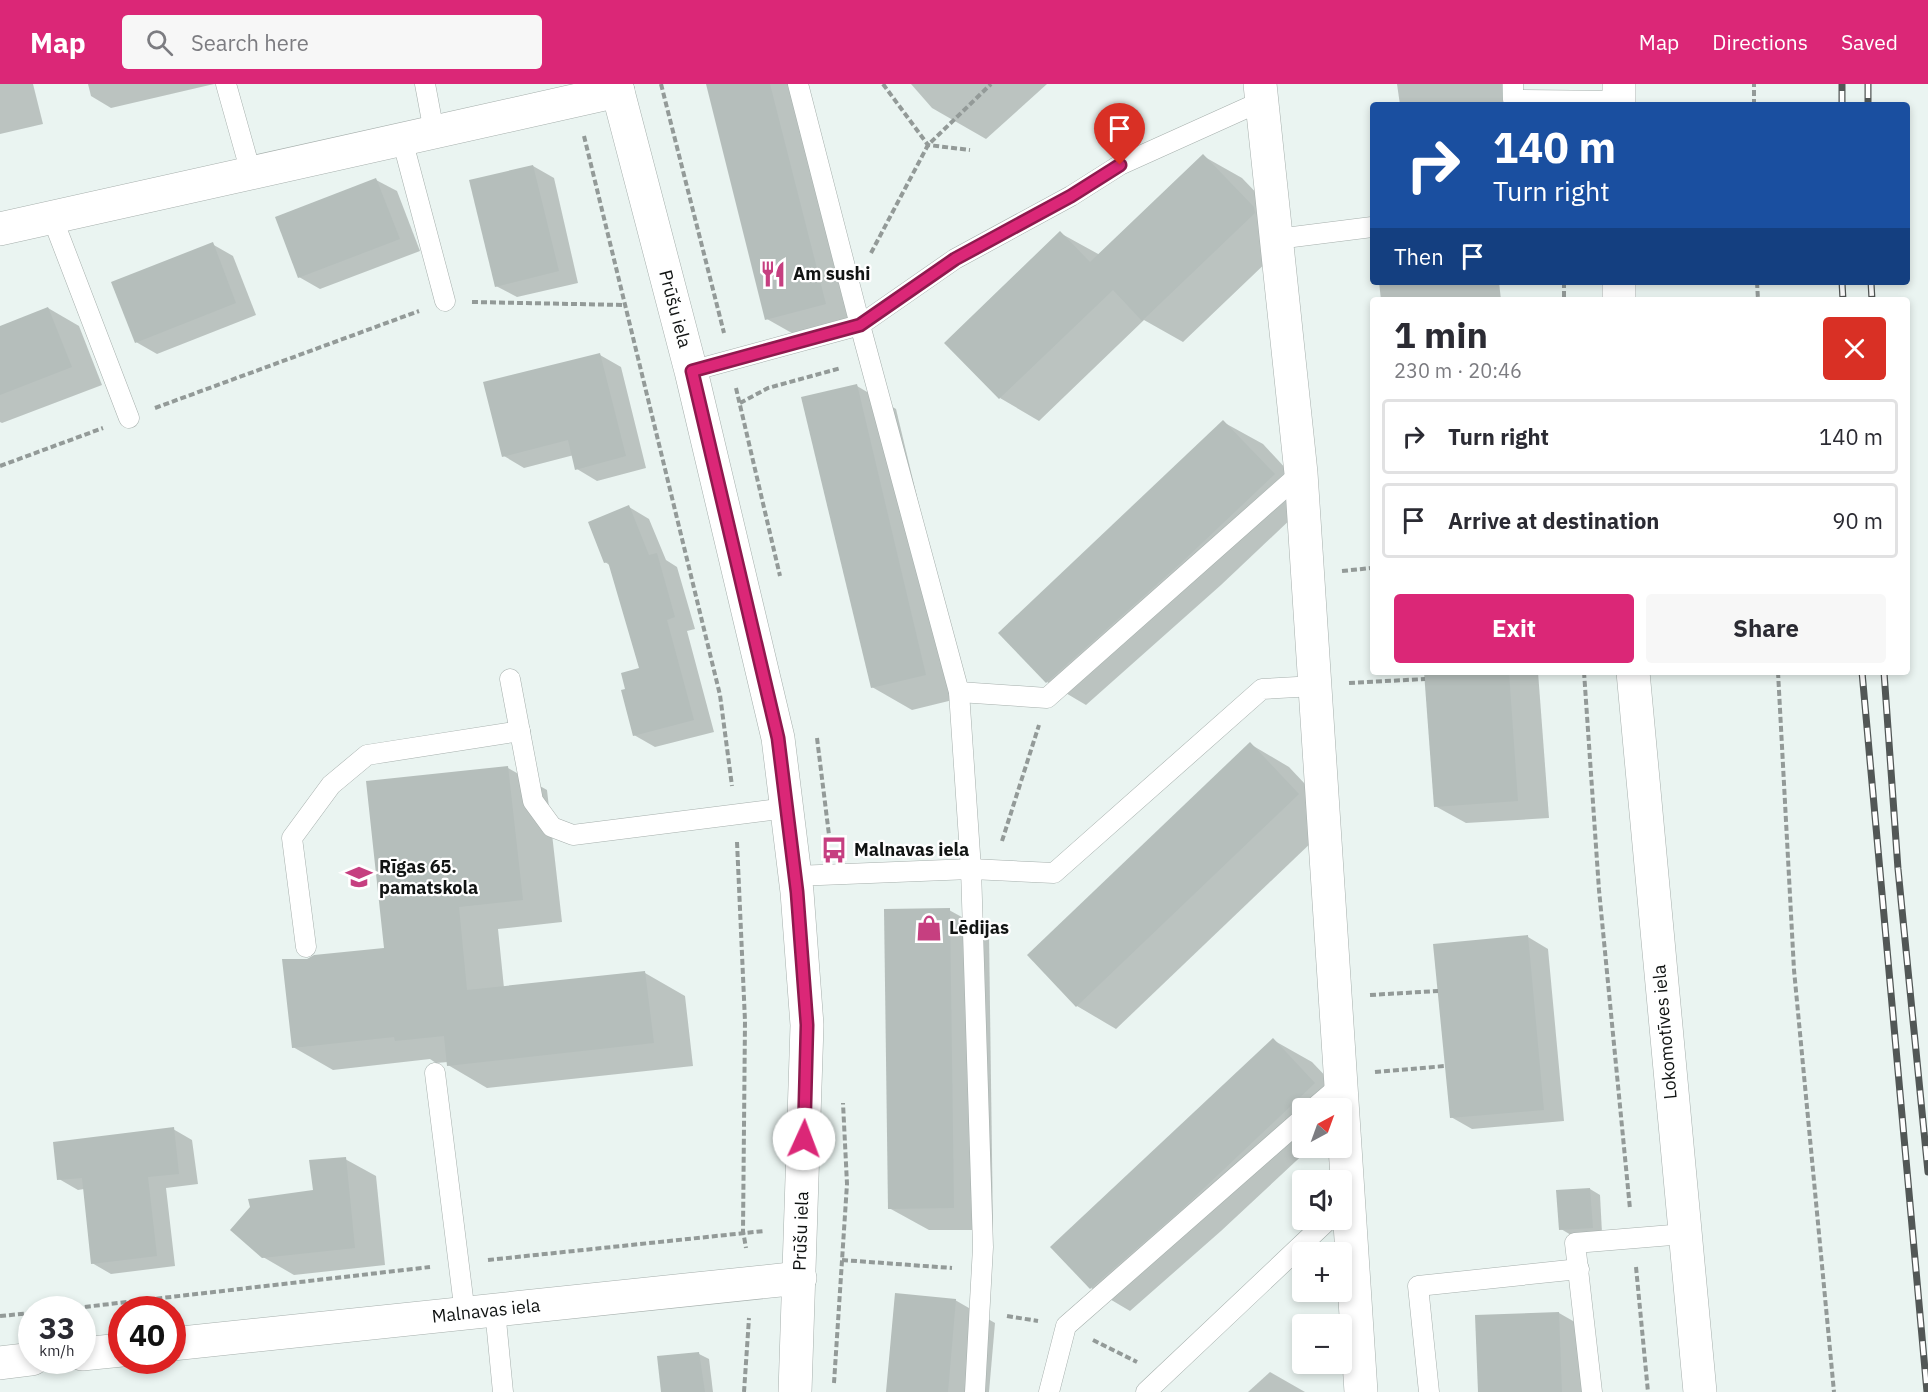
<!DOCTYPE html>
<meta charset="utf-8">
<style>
:root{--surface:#fff;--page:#f7f7f7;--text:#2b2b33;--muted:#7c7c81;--line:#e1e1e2;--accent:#db2777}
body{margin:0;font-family:"IBM Plex Sans",sans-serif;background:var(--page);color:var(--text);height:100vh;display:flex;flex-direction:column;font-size:22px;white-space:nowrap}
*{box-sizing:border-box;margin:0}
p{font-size:20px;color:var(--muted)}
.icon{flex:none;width:33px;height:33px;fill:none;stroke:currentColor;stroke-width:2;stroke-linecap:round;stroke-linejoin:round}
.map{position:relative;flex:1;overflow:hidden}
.sheet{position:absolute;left:1370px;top:213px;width:540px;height:378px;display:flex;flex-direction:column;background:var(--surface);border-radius:6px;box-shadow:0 3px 9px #0003}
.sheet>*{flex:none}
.top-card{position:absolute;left:1370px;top:18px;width:540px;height:183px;border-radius:6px;box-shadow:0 3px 9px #0003;background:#1a4fa0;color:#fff;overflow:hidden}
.needle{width:39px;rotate:41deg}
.tools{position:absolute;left:1292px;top:1014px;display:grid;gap:12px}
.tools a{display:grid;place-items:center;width:60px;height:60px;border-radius:6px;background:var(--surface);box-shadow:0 3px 9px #0003;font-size:30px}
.speed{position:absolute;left:18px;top:1212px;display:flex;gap:12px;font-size:30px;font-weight:700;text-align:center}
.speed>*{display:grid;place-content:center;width:78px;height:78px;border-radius:50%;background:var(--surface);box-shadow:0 3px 9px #0003;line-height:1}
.speed small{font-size:15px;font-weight:400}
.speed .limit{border:9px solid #d22;background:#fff;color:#111}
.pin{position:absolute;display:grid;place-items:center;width:51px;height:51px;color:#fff;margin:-62px -26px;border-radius:50% 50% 50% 0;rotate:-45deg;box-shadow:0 0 6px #0007}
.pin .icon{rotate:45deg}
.me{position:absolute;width:66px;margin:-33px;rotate:2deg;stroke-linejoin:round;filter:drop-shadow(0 0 4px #0008)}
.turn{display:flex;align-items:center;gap:21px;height:126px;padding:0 24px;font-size:27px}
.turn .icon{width:78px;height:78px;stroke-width:2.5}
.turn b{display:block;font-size:42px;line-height:51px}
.then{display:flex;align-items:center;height:57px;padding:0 24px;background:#0003;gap:12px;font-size:22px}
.round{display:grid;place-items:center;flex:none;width:63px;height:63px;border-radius:6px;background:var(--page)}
.overview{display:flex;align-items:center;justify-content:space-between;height:102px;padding:0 24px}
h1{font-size:36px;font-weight:700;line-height:45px}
.primary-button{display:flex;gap:12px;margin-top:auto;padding:12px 24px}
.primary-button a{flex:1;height:69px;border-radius:6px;background:var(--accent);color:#fff;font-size:24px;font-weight:700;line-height:69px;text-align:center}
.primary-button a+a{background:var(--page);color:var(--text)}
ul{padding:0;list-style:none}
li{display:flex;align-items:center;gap:18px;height:75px;margin:0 12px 9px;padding:0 12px;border:3px solid var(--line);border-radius:6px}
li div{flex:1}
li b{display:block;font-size:22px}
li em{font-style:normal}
header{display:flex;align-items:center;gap:36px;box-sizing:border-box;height:84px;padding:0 30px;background:var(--accent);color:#fff}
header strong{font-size:28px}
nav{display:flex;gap:33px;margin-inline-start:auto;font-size:21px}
.search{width:420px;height:54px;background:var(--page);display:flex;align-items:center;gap:15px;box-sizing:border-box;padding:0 21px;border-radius:6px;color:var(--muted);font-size:22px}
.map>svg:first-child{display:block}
.shadow{fill:#0003}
.building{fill:#b5bebb}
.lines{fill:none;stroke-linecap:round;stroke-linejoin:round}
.service-casing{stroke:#a6afac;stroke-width:21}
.minor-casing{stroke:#a6afac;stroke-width:34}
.tertiary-casing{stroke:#a6afac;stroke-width:34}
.path{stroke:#939a98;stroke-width:4;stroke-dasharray:6 3;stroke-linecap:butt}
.service{stroke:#fff;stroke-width:20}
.minor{stroke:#fff;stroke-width:33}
.tertiary{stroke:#fff;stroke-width:33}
.rail-casing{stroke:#525756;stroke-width:7}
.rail{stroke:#fff;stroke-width:4.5;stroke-dasharray:14;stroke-linecap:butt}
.route-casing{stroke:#8e194d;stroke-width:15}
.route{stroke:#db2777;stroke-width:10}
.labels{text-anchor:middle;stroke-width:4.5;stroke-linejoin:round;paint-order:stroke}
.poi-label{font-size:18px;font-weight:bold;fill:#111413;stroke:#fff;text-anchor:start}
.street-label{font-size:18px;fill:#111413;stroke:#fff}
</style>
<header>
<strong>Map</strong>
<div class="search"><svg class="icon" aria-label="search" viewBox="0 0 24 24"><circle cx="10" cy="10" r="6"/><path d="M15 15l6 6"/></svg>Search here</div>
<nav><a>Map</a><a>Directions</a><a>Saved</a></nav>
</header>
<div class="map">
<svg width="1928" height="1308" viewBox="0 0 1928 1308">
<rect width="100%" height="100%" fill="#eaf4f1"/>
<g class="shadow">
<path d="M0 0H33L43 40 0 50Z"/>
<path d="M88 0H214L111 24 91 12Z"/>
<path d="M708 0H803L865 243 806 257 767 235Z"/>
<path d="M911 0H1047L986 55 932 24Z"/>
<path d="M1397 0H1502L1503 21H1400Z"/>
<path d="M1203 72 1242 94 1293 147 1294 152 1183 258 1144 236 1039 337 1000 314 1060 149 1100 171Z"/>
<path d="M533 82 554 94 578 199 517 213 496 202Z"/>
<path d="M376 96 397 107 420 167 320 205 299 193Z"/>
<path d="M212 160 233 172 256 231 157 270 136 258Z"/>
<path d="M1379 198H1499L1501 216H1381Z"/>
<path d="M48 224 79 242 102 301 2 339 0 338V243Z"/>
<path d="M600 271 621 283 646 384 597 397 577 385 574 371 524 384 504 372Z"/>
<path d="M857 302 896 325 965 613 912 626 872 603Z"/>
<path d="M1223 338 1263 360 1313 414 1221 501 1086 621 1047 598Z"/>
<path d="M629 423 649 435 666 476 677 483 695 545 687 547 714 648 655 663 634 651 627 606 640 585 611 482 605 478Z"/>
<path d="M1426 588H1538L1549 734 1466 739 1435 722Z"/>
<path d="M1250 660 1289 683 1337 734 1116 945 1077 922 1029 871Z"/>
<path d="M508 684 547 706 562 838 498 845 504 904 645 889 685 912 693 982 487 1004 448 981V978L436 979 430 975 333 986 293 963 307 876 385 865Z"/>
<path d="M949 826 989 848 993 1146H929L889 1124Z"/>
<path d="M1528 853 1548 865 1564 1037 1472 1045 1451 1033Z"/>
<path d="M1273 956 1312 978 1354 1022 1302 1024V1064H1310L1221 1147 1130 1227 1091 1204Z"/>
<path d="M173 1045 192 1056 198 1100 166 1104 175 1182 111 1190 92 1179 84 1105 78 1106 59 1095Z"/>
<path d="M345 1075 376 1092 385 1181 294 1191 263 1173Z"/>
<path d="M1590 1105 1600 1111 1602 1149 1571 1151 1561 1145Z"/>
<path d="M955 1216 995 1239 989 1308H888Z"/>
<path d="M1559 1229 1580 1241 1582 1308H1479Z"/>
<path d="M699 1270 709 1275 713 1308H662Z"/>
<path d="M1270 1288 1305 1308H1248Z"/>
</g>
<g class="building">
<path d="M706 0H770L826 220 765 236Z"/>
<path d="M1203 70 1254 123 1255 129 1142 237 1113 206 999 315 944 259 1060 147 1090 178Z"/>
<path d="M533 81 559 187 495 203 469 96Z"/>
<path d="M376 94 400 155 298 194 275 133Z"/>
<path d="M213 158 236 219 135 259 111 198Z"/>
<path d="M48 223 72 283 0 311V242Z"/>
<path d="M600 269 626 372 575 386 568 356 502 373 483 298Z"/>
<path d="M857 300 926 591 871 604 801 313Z"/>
<path d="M1223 336 1275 390 1181 479 1046 599 998 549Z"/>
<path d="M629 421 649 471 657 469 675 533 667 536 694 636 633 652 621 606 625 605 621 589 639 584 608 478 604 479 588 438Z"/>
<path d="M1424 588H1509L1518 717 1434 723Z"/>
<path d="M1250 658 1299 710 1076 923 1027 871Z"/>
<path d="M508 682 523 816 459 823 467 906 645 887 654 959 447 982 444 952 395 957 394 953 292 964 282 875H307L314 871 384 864 366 697Z"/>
<path d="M950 824 954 1124 888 1125 884 825Z"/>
<path d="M1528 851 1544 1026 1450 1034 1433 860Z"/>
<path d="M1273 954 1315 999 1182 1125 1090 1205 1050 1163Z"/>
<path d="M174 1043 179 1090 148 1093 157 1172 91 1180 82 1094 57 1096 53 1058Z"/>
<path d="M346 1073 355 1164 262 1174 230 1146 250 1123 248 1115 313 1106 309 1076Z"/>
<path d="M1590 1104 1593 1144 1559 1146 1556 1106Z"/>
<path d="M895 1209 956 1215 948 1308H886Z"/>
<path d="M1559 1228 1562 1308H1478L1475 1231Z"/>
<path d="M699 1268 705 1308H661L657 1272Z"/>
</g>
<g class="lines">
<g class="service-casing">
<g id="service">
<path d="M226 0 251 89"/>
<path d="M425 0 434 48"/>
<path d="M1513 0V16L1619 17"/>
<path d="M402 55 445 217"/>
<path d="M52 133 129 334"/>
<path d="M1277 155 1372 143"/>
<path d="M691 287 860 241 798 0"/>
<path d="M510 595 533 717 552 743 573 751 787 724"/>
<path d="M959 608 1047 614 1301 389"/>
<path d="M795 792 971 785 1054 789 1262 605 1315 602"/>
<path d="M306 863 292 754 331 701 367 671 520 647"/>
<path d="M435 989 465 1230"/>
<path d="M1314 1024 1342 1000"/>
<path d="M495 1226 503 1308"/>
<path d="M975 1308 983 1163 971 785 959 608 860 241 955 175 1071 112 1120 81 1262 17"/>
<path d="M1049 1308 1066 1242 1302 1035"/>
<path d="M1146 1308 1328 1136"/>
<path d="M1429 1308 1418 1202 1579 1185"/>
<path d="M1592 1308 1575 1159 1684 1150"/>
</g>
</g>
<g class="minor-casing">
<g id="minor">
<path d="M1260 0 1301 389 1361 1308"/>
<path d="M0 145 618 7"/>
<path d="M172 1260 800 1194"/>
<path d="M82 1270 122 1266"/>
<path d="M0 1279 32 1275"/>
</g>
</g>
<g class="tertiary-casing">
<g id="tertiary">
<path d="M616 0 691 287 778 654 797 808 807 941 795 1308"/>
<path d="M1619 21V0"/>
<path d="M1619 198V216"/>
<path d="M1633 588 1700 1308"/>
</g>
</g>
<g class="path">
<path d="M661 0 724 249"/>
<path d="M883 0 928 61 970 66"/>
<path d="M1754 21V0"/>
<path d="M584 52 720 611 732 702"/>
<path d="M871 169 928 61 991 0"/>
<path d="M1564 198V216"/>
<path d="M1757 198 1758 216"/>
<path d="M472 218 625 221"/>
<path d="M736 304 780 492"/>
<path d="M740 319 768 304 841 284"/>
<path d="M155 324 419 227"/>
<path d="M0 382 103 344"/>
<path d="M1342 487 1372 484"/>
<path d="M1584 588 1599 806 1630 1125"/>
<path d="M1778 588 1794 886 1834 1308"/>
<path d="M1349 599 1425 595"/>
<path d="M817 654 829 751"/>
<path d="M1002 757 1039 641"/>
<path d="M737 758 745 937 743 1147 746 1164"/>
<path d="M1370 911 1438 907"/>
<path d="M1375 988 1445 982"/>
<path d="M488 1176 764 1147"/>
<path d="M842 1176 952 1184"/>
<path d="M1636 1183 1648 1308"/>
<path d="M58 1226 430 1183"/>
<path d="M0 1232 32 1229"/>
<path d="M1007 1232 1038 1237"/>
<path d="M1093 1256 1137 1278"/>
<path d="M834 1299 847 1100 843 1019"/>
<path d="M744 1308 749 1234"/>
</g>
<use href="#service" class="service"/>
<use href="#minor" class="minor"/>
<use href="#tertiary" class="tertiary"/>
<g class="rail-casing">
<g id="rail">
<path d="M1868 0V21"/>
<path d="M1842 21V0"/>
<path d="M1842 198 1843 216"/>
<path d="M1871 198 1872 216"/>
<path d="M1862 588 1927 1308"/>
<path d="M1884 588 1898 785 1928 1088"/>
</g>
</g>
<use href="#rail" class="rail"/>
</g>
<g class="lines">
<g class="route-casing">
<path id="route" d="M804 1055 807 941 797 808 778 654 692 287 860 241 955 175 1071 112 1120 81"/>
</g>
<use href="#route" class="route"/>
</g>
<defs>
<g id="restaurant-bare" transform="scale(2.07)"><path d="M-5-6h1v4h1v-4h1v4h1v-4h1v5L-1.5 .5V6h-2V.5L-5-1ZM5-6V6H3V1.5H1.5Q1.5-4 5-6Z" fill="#c63f80" stroke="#fff" stroke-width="2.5" paint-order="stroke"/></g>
<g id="bus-bare" transform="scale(2.07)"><path d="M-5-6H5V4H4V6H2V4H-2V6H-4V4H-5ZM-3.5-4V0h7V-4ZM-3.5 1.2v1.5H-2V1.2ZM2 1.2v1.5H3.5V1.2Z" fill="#c63f80" stroke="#fff" stroke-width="2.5" paint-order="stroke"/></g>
<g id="school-bare" transform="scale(2.07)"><path d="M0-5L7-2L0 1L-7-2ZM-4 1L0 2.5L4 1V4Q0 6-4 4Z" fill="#c63f80" stroke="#fff" stroke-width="2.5" paint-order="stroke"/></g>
<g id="shop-bare" transform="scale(2.07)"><path d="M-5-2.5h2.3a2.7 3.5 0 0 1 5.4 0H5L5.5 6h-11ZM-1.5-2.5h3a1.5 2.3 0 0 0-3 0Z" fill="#c63f80" stroke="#fff" stroke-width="2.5" paint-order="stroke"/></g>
</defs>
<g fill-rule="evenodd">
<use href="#restaurant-bare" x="773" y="190"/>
<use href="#bus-bare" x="834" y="766"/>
<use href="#school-bare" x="359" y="793"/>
<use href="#shop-bare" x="929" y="844"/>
</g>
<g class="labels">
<g class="poi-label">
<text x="793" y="196">Am sushi</text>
<text x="854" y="772">Malnavas iela</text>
<text x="379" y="789">Rīgas 65.<tspan x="379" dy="21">pamatskola</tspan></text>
<text x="949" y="850">Lēdijas</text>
</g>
<g class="street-label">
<text transform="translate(675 225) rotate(75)" y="6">Prūšu iela</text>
<text transform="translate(1665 948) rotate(-95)" y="6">Lokomotīves iela</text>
<text transform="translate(801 1147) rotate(-88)" y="6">Prūšu iela</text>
<text transform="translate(486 1227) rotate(-6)" y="6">Malnavas iela</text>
</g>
</g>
</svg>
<div class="tools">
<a><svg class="needle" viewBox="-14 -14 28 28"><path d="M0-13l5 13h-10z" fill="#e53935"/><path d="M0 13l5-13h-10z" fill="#7c7c81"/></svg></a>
<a><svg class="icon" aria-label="sound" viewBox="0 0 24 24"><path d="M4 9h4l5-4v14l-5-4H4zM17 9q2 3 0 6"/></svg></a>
<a>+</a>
<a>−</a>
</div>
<div class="speed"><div>33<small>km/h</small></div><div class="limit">40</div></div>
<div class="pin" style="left:1120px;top:81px;background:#d93025"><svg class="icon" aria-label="arrive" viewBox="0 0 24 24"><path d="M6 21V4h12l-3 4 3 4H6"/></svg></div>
<svg class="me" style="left:804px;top:1055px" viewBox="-20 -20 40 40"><circle r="19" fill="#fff"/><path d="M0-13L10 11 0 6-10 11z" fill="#db2777"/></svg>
<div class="top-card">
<div class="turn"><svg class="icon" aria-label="right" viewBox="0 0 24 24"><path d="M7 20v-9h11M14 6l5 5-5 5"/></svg><div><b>140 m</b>Turn right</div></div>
<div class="then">Then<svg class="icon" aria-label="arrive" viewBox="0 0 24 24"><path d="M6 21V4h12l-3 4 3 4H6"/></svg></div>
</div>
<section class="sheet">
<div class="overview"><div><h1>1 min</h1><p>230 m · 20:46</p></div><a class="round" style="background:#d93025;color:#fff"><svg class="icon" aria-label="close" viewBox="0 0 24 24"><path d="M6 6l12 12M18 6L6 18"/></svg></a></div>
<ul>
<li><svg class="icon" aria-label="right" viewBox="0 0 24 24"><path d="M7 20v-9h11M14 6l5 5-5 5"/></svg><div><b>Turn right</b></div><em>140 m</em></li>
<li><svg class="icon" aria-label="arrive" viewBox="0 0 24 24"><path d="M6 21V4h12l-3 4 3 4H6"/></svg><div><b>Arrive at destination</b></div><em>90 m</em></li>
</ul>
<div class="primary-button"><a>Exit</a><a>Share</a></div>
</section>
</div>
